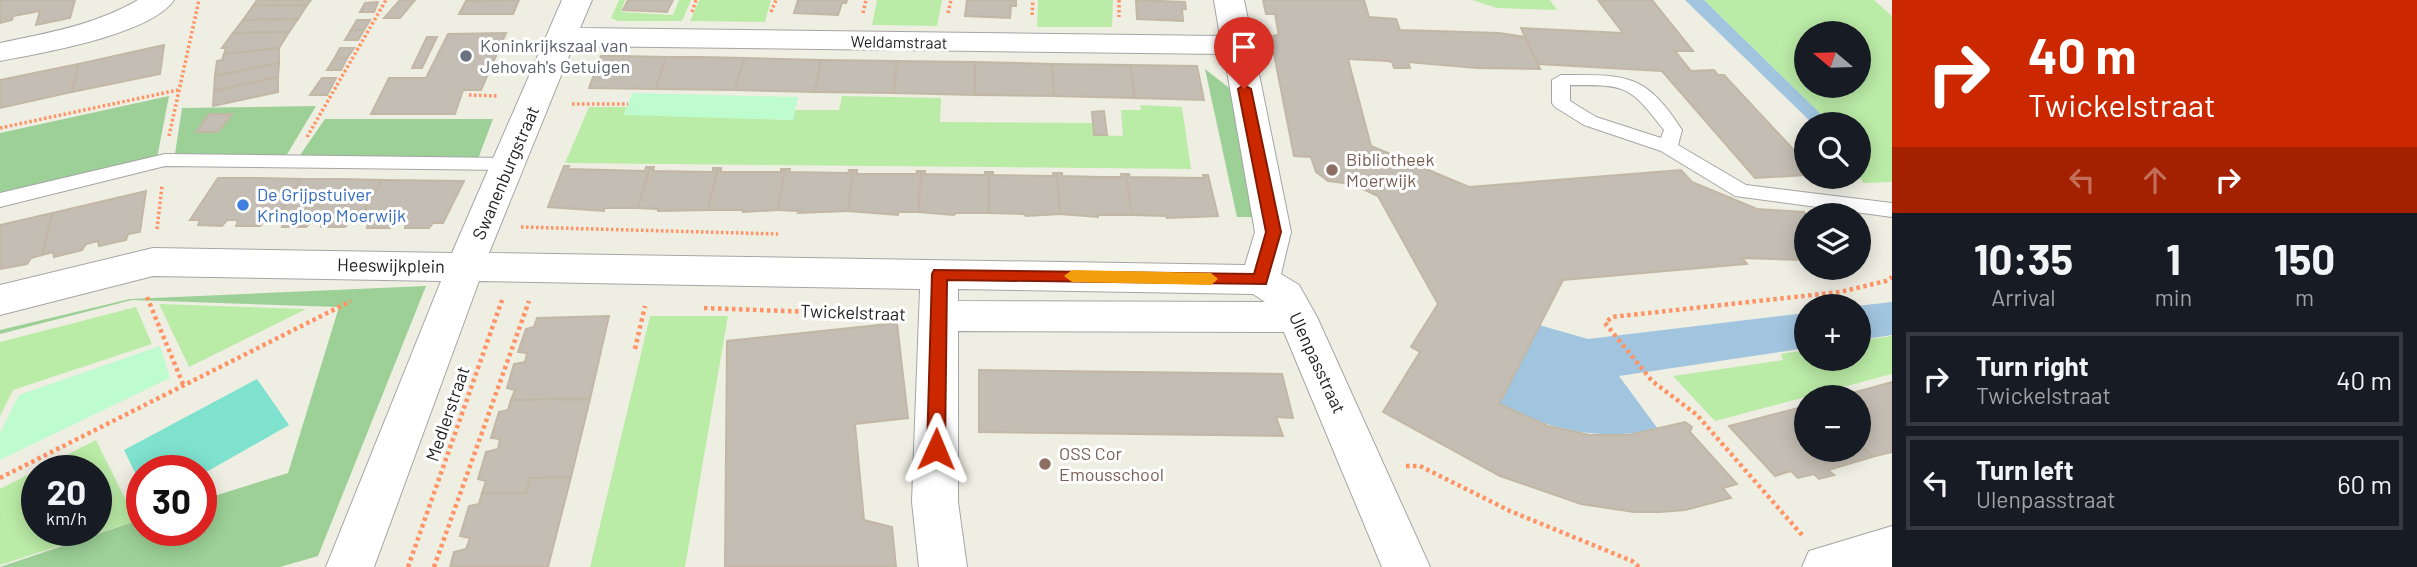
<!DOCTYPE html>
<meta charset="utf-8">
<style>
:root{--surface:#171b24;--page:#242831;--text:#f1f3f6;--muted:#9ea1a6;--line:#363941}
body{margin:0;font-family:Barlow,sans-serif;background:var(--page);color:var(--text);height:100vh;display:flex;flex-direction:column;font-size:26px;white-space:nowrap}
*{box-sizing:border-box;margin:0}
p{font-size:23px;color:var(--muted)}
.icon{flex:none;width:38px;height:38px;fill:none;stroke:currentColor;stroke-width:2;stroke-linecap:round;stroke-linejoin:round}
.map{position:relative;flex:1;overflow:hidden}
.sheet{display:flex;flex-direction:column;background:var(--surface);width:525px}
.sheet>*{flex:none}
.guide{background:#cc2800;color:#fff;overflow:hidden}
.needle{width:46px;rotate:289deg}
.controls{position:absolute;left:1794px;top:21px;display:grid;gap:14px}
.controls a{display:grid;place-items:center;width:77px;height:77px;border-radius:50%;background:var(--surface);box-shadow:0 4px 18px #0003;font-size:35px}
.speed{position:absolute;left:21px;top:455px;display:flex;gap:14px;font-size:35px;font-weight:700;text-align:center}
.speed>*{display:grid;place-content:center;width:91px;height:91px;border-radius:50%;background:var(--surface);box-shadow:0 4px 18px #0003;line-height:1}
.speed small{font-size:18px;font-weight:400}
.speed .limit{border:10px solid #d22;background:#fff;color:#111}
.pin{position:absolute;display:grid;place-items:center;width:60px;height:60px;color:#fff;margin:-72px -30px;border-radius:50% 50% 50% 0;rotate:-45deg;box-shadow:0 0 7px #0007}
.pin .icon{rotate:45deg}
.me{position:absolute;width:77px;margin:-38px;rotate:1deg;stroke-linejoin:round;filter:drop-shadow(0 0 5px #0008)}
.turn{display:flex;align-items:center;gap:24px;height:147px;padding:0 21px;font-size:32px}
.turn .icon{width:91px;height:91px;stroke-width:2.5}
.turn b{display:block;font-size:49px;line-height:60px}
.lanes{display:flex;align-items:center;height:66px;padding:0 21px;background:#0003;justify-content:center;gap:35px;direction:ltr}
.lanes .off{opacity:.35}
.eta{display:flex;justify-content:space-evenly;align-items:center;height:119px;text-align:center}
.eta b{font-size:42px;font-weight:700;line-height:49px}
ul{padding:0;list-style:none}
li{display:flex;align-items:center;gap:21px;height:94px;margin:0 14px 10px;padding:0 7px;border:4px solid var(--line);border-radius:0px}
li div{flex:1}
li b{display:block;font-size:26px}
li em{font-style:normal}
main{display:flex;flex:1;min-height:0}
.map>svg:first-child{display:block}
.grass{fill:#bbeca7;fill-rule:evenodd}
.forest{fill:#9cd096}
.park{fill:#befbcf}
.pitch{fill:#7ee2cf}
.water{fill:#a2c5df}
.building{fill:#c4bdb3;stroke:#c2b7a5;stroke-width:2}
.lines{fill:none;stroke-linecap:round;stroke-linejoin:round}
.lane-casing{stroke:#a5a5a5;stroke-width:2}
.street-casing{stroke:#a5a5a5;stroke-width:2}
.path-far1{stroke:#ff9365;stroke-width:3.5;stroke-dasharray:2.5 2.5;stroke-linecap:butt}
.path{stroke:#ff9365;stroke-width:4.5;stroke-dasharray:3.5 3.5;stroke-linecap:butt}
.lane{fill:#fff;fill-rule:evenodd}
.street{fill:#fff;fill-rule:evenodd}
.route{fill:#cc2800;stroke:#851a00;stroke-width:2}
.slow{fill:#f59e0b}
.worship-dot{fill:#6b7280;stroke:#fff;stroke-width:2.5}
.education-dot{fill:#8d6e63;stroke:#fff;stroke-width:2.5}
.shop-dot{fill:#3f7fe0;stroke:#fff;stroke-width:2.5}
.labels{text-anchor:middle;stroke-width:6;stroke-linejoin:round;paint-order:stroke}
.far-street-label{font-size:16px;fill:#1e1e1e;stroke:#fff}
.worship-label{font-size:18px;fill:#5b616d;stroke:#fff;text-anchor:start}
.education-label{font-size:18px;fill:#785e54;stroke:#fff;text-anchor:start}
.street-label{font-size:18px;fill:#1e1e1e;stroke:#fff}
.shop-label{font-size:18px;fill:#366cbe;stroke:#fff;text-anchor:start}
</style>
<main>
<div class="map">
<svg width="1892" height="567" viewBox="0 0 1892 567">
<rect width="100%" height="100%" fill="#efeee3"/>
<g class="grass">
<path d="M619 0H625L621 12 673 15 679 0H691L682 21H618L611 18Z"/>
<path d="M699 0H771L765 22 690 21Z"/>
<path d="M877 0H942L937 26 872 25Z"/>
<path d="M1038 0H1113L1112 27H1037Z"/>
<path d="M1472 0H1550L1557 10 1497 8Z"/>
<path d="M1704 0H1874L1892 16V182L1863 183 1859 176V158L1864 156 1859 151 1858 124H1831ZM1806 33H1858V86H1806Z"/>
<path d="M842 96 941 98 940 122 1093 123 1094 135 1123 136 1121 110H1141L1140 105 1182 107 1191 169 565 163 589 107H627L624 114 793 120 795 110H839Z"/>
<path d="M159 304 306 309 189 367Z"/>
<path d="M136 307 152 344 13 390 0 416V342Z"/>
<path d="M650 316H728L685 567H590Z"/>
<path d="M1892 336V374L1715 421 1673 376 1783 360 1781 354 1806 350V359H1858L1859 341Z"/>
<path d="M96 440 136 521 0 565V489ZM37 471H96V530H37Z"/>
</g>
<g class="forest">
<path d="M1205 69 1233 91 1259 217H1237Z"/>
<path d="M169 96 157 158 0 196V133Z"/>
<path d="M316 106 286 156 175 154 182 108Z"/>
<path d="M325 119H493L478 159 298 158Z"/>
<path d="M426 286 318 556 280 567H0L142 519V530H201V500L288 473 339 307 132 300 0 334V330L130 299Z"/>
</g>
<g class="park">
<path d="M632 93 798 97 793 120 624 115Z"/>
<path d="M160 346 170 378 0 460V433L19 395Z"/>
</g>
<path class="pitch" d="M257 379 289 425 201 475V471H142V487L124 450Z"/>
<g class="water">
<path d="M1685 0H1704L1831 124H1813Z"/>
<path d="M1892 302V335L1859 340 1857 306Z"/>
<path d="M1806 313V348L1619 376 1658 429C1599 442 1551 430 1499 404L1539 325 1588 339Z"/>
</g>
<g class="building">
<path d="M0 0H75L70 18 36 25 40 11 13 16 12 20 0 23Z"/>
<path d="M257 0H311L307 5 253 6Z"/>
<path d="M400 0H415L400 18H384Z"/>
<path d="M519 0 513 14H459L466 1Z"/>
<path d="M628 0H673L667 12 623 10Z"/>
<path d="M798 0H847L846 3H842L838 15 794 13Z"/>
<path d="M967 0H1016V6H1011L1010 18 965 16Z"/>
<path d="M1136 0 1185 2 1186 9H1182L1183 21 1137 19Z"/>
<path d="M1263 0H1364L1369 17 1396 19 1400 30 1499 33 1525 37 1540 69 1477 68 1408 62 1410 68H1394L1392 62 1388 61 1348 59 1371 146 1469 187 1681 170 1692 182 1757 209 1804 212 1806 216V260L1742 258 1747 264 1563 280 1499 404 1548 426 1590 435H1629L1685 422 1692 427 1690 432 1737 484 1723 488 1731 498 1685 510 1660 512H1634L1581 504 1500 476 1383 412 1420 352 1411 347 1438 304 1378 196 1352 184 1328 181 1316 172 1311 157 1294 156 1272 44 1271 37 1279 34 1278 31 1275 14H1266Z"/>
<path d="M1598 0H1652L1693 51H1675L1691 71 1714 70 1718 75H1724L1806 163V175L1755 178 1662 71 1538 64 1521 28 1623 33Z"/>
<path d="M378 2 374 12H360L365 3Z"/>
<path d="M307 5 298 19 243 20 253 6Z"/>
<path d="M298 19 289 32 233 33 243 20Z"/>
<path d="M357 20H370L364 30H351Z"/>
<path d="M351 30H364L358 40H345Z"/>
<path d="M289 32 279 48 224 54 226 48H222L233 33Z"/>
<path d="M506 33 481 90H463L455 114H371L389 78H426L448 34Z"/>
<path d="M427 37H437L422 68H412Z"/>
<path d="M164 45 160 74 72 92 78 64Z"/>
<path d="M279 48V63L215 76 217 61 222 60 224 54Z"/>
<path d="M340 48H354L347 58 334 59Z"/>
<path d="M601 56H621L666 57 656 89 589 88Z"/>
<path d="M666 57H700L744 58 735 90 656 89Z"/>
<path d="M347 58 341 70H327L334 59Z"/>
<path d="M744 58 821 60 815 92 735 90Z"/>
<path d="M821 60 897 61 894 93 815 92Z"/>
<path d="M897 61 975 62V95L894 93Z"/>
<path d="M975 62 1052 64 1054 96 975 95Z"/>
<path d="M279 63 278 77 214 91 215 76Z"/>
<path d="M78 64 72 92 0 108V80Z"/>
<path d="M1052 64 1130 65 1135 98 1054 96Z"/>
<path d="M1130 65 1197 66 1204 100 1135 98Z"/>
<path d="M278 77V92L213 106 214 91Z"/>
<path d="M322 78H336L327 95H310Z"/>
<path d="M1104 111 1107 135H1094L1092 112Z"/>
<path d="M209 114H232L218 132H196Z"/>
<path d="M564 166H569L568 169 645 171 646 167H650L638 208H604V211L548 207Z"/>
<path d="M650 167H654L653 171 713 172V168H718L708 210 658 211V209L638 208Z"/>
<path d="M718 168H721V172H781V169H785L778 210 743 212 742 210H708Z"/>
<path d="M785 169H790L789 172 848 173 849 170H853L848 211 798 213 799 211 778 210Z"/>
<path d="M853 170H857V174H916L917 171H921L919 212H898V215L848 211Z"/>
<path d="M921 171H925V174L985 175V172H989V213H956L954 215 919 212Z"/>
<path d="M989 172H993V175L1054 176 1053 173H1057L1060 214 1026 216 1024 214 989 213Z"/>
<path d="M1057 173H1062V176L1101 177H1122L1121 174H1126L1132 215H1098V217L1060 214Z"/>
<path d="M1126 174H1129L1130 177 1204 178 1203 175H1208L1218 216 1167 218 1166 216 1132 215Z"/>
<path d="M218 178H260L301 179 275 221H265L260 226H236L238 220H227L222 226 198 225 200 220H190Z"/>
<path d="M301 179H340L382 180 358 222H349L345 227H321L322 221H312L306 227H282L284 221H275Z"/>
<path d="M382 180 464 181 443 223H433L429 228H405L406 222H396L390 228H367L368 222H358Z"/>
<path d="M146 191 140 232 128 234 126 240 99 246 98 241 86 244 82 250 54 257 53 252 42 255 52 213Z"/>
<path d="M52 213 42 255 31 258 27 264 0 269V225Z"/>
<path d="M609 316 590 399 511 400 515 390 507 388 514 364 525 362 527 353 518 352 526 329 534 327 537 318Z"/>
<path d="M897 323 908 418 855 424 864 520 892 527 896 567H725L727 341Z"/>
<path d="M979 370 1282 374 1293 418 1276 417 1283 436 979 432Z"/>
<path d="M1892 382V452L1872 457 1858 443V397H1838Z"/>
<path d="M590 399 571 477 530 478 526 493H482L486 481 478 479 486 452 498 449 500 439 491 438 499 412 508 410 511 400Z"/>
<path d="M1806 406V450H1858V443L1872 457 1828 470 1834 475 1819 479 1814 474 1798 478 1791 471 1775 476 1729 426Z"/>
<path d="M571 477 548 567H450L454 552 466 549 470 538 460 536 469 506 479 504 482 493H526L530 478Z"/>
</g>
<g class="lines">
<g class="lane-casing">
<g id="lane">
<path d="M1561 75C1625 75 1645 72 1682 130L1678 145 1746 185 1892 203V217L1735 196 1661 151 1584 125 1555 107 1552 103V80ZM1570 85C1627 85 1629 85 1664 130L1661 138 1596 117 1570 101Z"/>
<path d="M165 154 509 158 516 159 518 164 516 169 509 170 165 166 0 207V193Z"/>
</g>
</g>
<g class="street-casing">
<g id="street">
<path d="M138 0H174C150 35 41 53 0 61V43C48 33 95 25 138 0Z"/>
<path d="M562 0H592L580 28 1220 36 1214 0H1244L1291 232 1281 274 1299 285 1317 317 1430 567H1382L1284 332 958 331V502L967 567H919L912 502 920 289 479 281 374 567H326L441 281 153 276 0 315V285L153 248 452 253ZM573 46 1224 54 1255 232 1245 265 489 253ZM958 289 1253 294 1265 302 958 301Z"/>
<path d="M1892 526V567H1802L1809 551Z"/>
</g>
</g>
<g class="path-far1">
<path d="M1119 0V17"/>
<path d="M692 12 696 0"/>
<path d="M771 12 776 0"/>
<path d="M863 13 866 0"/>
<path d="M948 13 951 0"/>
<path d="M1032 15 1033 0"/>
<path d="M469 95 499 96"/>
<path d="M572 104H628"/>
<path d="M0 128 178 90"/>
<path d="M169 136 199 0"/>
<path d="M307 137 386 0"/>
<path d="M521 227 778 234"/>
<path d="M157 229 162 186"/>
</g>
<g class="path">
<path d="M147 297 183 384"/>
<path d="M704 308 899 315"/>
<path d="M635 349 645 306"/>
<path d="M1406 466H1420L1510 511 1632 561 1639 567"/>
<path d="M0 478 351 301"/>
<path d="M1802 535 1697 415 1652 381 1605 323 1612 317 1840 292 1886 281 1892 277"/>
<path d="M408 567 502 300"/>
<path d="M434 567 529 301"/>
</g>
<use href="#lane" class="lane"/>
<use href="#street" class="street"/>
</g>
<path class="route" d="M1244 85 1251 89 1281 232 1266 284 947 280 945 449 943 454 936 456 930 454 927 449 932 274 934 270 1254 274 1266 232 1238 89Z"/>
<path class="slow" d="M1072 270 1211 273 1218 279 1211 285 1072 282 1064 276Z"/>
<circle class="worship-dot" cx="466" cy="56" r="7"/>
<g class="education-dot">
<circle cx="1332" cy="170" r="7"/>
<circle cx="1045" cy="464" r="7"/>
</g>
<circle class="shop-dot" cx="243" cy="205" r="7"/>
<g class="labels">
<g class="far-street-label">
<text transform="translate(899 42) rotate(1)" y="6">Weldamstraat</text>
</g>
<g class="worship-label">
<text x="480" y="52">Koninkrijkszaal van<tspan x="480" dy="21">Jehovah's Getuigen</tspan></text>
</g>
<g class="education-label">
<text x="1346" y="166">Bibliotheek<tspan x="1346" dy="21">Moerwijk</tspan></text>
<text x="1059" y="460">OSS Cor<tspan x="1059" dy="21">Emousschool</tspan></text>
</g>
<g class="street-label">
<text transform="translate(506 173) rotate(-67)" y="6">Swanenburgstraat</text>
<text transform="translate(391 266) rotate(1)" y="6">Heeswijkplein</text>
<text transform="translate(853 313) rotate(2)" y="6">Twickelstraat</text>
<text transform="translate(1317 363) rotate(65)" y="6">Ulenpasstraat</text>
<text transform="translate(448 414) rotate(-71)" y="6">Medlerstraat</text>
</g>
<g class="shop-label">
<text x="257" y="201">De Grijpstuiver<tspan x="257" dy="21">Kringloop Moerwijk</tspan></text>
</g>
</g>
</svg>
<div class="controls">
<a><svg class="needle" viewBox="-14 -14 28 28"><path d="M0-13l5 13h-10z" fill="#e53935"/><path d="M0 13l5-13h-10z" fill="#9ea1a6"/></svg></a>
<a><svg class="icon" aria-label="search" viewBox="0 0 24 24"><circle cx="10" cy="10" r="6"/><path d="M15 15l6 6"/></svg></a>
<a><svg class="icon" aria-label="layers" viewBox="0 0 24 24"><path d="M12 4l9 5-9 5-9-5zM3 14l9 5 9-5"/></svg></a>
<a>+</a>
<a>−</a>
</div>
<div class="speed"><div>20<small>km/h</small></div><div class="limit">30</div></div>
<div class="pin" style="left:1244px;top:89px;background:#d93025"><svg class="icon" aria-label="arrive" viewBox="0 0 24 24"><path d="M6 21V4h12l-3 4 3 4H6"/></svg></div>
<svg class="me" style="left:936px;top:449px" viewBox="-20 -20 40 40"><path d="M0-17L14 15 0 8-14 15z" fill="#cc2800" stroke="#fff" stroke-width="4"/></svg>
</div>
<section class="sheet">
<div class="guide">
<div class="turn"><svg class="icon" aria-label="right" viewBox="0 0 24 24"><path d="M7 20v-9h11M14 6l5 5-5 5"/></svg><div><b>40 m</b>Twickelstraat</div></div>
<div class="lanes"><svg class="icon off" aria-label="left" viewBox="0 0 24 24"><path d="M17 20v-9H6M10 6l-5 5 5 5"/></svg><svg class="icon off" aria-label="ahead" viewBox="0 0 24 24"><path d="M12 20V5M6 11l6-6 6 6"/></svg><svg class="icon" aria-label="right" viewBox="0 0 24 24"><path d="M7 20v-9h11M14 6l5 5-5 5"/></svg></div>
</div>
<div class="eta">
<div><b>10:35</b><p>Arrival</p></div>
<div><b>1</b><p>min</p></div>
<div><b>150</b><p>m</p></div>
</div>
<ul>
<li><svg class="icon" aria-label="right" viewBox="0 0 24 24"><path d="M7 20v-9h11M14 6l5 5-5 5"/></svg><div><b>Turn right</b><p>Twickelstraat</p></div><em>40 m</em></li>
<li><svg class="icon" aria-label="left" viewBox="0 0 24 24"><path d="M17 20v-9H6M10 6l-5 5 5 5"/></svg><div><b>Turn left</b><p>Ulenpasstraat</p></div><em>60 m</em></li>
</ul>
</section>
</main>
